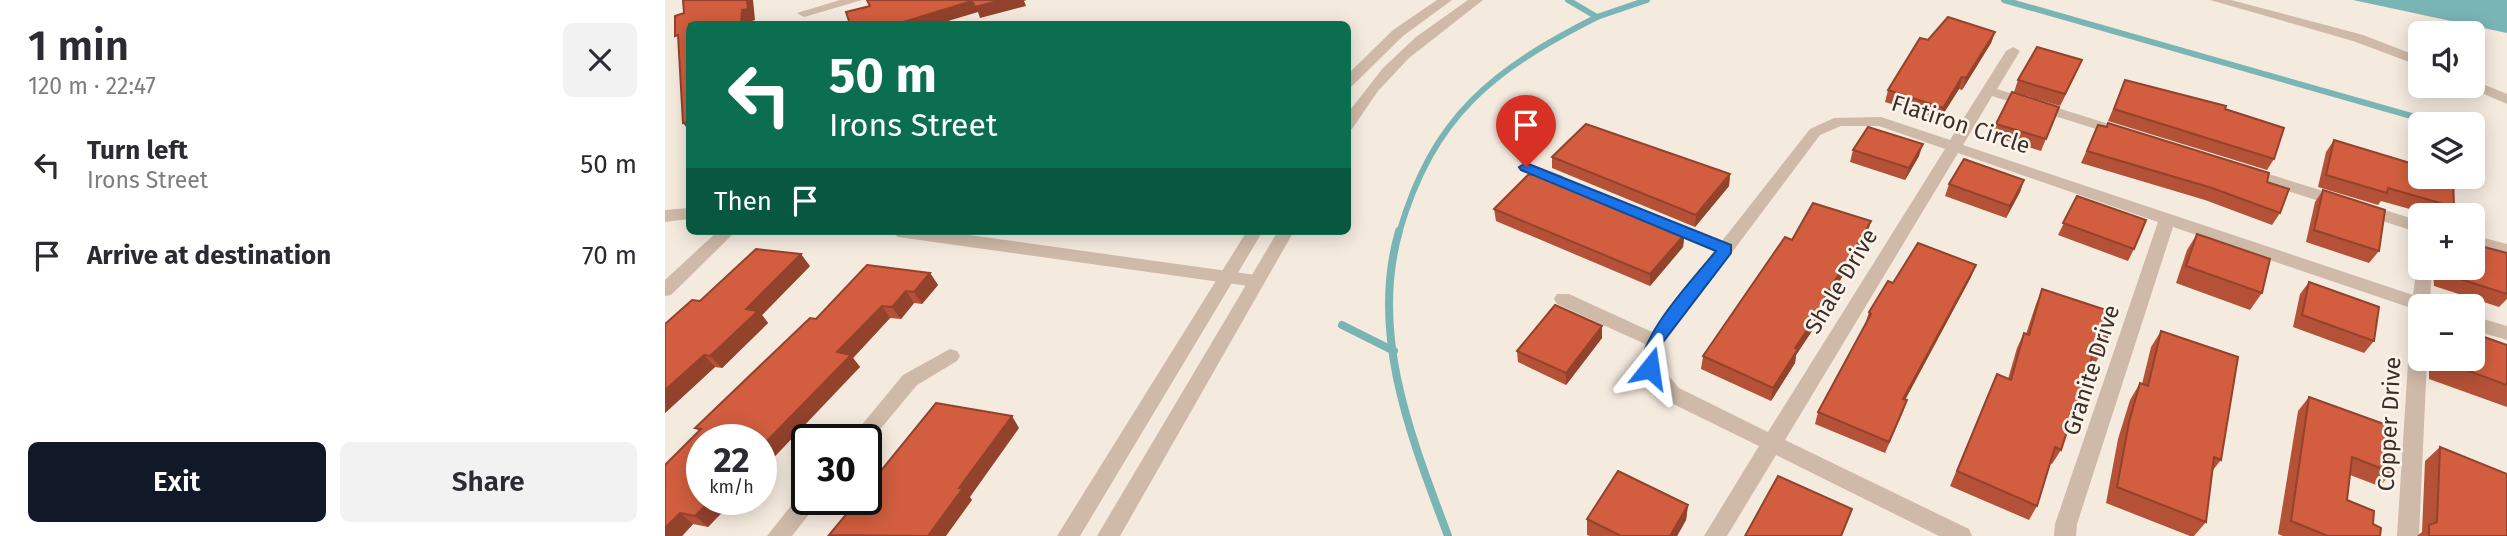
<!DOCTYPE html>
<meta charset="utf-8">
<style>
:root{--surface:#fff;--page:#f2f2f3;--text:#2b2b33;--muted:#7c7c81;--accent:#111827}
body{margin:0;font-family:"Fira Sans",sans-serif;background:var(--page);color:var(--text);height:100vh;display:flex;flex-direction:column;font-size:26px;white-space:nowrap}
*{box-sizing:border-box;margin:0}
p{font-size:23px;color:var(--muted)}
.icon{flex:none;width:38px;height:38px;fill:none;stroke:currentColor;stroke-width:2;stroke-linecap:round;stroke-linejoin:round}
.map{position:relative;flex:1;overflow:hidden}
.details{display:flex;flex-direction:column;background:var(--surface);width:665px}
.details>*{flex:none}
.guide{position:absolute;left:21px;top:21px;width:665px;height:214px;border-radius:10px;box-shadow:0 4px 18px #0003;background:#0b6e4f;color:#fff;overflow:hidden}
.controls{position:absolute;left:1743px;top:21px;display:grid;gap:14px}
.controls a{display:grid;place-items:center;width:77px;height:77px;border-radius:10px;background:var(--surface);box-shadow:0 4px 18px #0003;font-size:35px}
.speed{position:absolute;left:21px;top:424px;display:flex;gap:14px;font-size:35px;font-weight:700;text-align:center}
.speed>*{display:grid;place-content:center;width:91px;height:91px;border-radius:50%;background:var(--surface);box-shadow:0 4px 18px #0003;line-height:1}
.speed small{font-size:18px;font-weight:400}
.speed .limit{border:4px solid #111;border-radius:10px;background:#fff;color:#111}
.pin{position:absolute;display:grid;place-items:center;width:60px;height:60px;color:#fff;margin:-72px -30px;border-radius:50% 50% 50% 0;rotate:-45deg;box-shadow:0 0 7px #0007}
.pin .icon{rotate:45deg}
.me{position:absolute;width:77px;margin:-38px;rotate:15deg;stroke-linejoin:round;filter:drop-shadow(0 0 5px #0008)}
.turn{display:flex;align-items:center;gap:24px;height:147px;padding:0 28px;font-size:32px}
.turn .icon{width:91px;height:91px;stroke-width:2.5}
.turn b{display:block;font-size:49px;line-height:60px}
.then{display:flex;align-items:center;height:66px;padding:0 28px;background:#0003;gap:14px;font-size:26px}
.round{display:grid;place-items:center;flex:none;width:74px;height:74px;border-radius:10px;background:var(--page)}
.head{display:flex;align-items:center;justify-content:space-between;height:119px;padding:0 28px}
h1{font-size:42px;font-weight:600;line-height:52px}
.button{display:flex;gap:14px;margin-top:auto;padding:14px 28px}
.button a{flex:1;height:80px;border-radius:10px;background:var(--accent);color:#fff;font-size:28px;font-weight:600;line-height:80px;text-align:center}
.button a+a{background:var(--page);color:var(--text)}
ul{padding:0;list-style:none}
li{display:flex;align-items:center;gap:21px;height:91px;padding:0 28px}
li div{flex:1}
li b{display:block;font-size:26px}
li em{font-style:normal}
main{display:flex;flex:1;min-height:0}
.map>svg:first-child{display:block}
.water{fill:#7ab5b6}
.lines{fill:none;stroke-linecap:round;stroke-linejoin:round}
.stream-far1{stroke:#7ab5b6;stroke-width:6}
.stream{stroke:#7ab5b6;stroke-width:8}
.minor{fill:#cfb9a8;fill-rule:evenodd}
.tertiary{fill:#cfb9a8;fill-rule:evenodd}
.wall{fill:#b55136}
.shaded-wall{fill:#93422c}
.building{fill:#d25e3f;stroke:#93422c;stroke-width:2}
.route{fill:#1a73e8;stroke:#114b97;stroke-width:2}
.labels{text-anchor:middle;stroke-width:5;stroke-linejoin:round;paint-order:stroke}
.street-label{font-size:23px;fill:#3b2e29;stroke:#fcf4eb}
</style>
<main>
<section class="details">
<div class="head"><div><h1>1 min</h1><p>120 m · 22:47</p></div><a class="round"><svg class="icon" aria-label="close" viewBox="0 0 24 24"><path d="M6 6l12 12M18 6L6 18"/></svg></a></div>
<ul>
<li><svg class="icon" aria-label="left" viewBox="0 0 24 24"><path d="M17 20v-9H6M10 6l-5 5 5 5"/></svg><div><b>Turn left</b><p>Irons Street</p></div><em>50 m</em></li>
<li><svg class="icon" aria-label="arrive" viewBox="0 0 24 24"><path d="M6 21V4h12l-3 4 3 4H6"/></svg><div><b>Arrive at destination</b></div><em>70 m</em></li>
</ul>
<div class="button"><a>Exit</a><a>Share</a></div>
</section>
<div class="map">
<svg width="1842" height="536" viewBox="0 0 1842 536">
<rect width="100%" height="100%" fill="#f5eade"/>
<path class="water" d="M1688 0H1842V33Z"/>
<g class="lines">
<g class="stream-far1">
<path d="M1339 0 1764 121"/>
<path d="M932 17 982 0"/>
<path d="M734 233C768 116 827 70 932 17L903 0"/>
</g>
<g class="stream">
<path d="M734 231C704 335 747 439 783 536"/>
<path d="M677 325 729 351"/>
</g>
<g class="minor">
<path d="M175 0H197L139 17 132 13Z"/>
<path d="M1545 0H1566L1698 35 1755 57V66L1688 41Z"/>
<path d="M1348 47 1355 51 1332 89 1460 129 1463 132 1455 137 1450 135 1327 96 1298 145 1748 295 1752 264 1755 263V268H1767L1765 301 1769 306H1755V359H1762L1754 536H1732L1746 315 1749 309 1508 227 1412 524 1411 536H1389L1390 524 1493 222 1293 153 1120 440 1304 529 1307 536H1274L1111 455 1062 536H1039L1094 446 1000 400 975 368 980 344 892 304 889 299 892 294H904L987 332 1049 251 993 228 991 224 993 220H1005L1057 241 1145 129 1169 118 1216 117 1285 140 1341 51ZM1176 126H1214L1280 149 1103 432 1014 388 995 366 999 343 1155 135Z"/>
<path d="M1808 80 1842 94V104L1803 87 1808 86Z"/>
<path d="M861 162 898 176 900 180 892 185 855 171 853 167Z"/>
<path d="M1581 167 1755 221V233L1575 176 1573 172Z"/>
<path d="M24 208V219L0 222V210Z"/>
<path d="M53 231H71L6 295 0 296V280Z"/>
<path d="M225 231H275L591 275 600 281 591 287 233 237Z"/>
<path d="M1808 235 1842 244V256L1808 247Z"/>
<path d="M1808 316 1842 326V340L1808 330Z"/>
<path d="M285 349 292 351 295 356 292 361 252 385 202 445 201 439H185L238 375Z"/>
<path d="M142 491V499H156L127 536H102L137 492Z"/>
</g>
<g class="tertiary">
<path d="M772 0H787L738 36 687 86 682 87V75L728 30Z"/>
<path d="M803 0H818L744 58 713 91 687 129 682 130V114L718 68 751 37Z"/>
<path d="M582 231H598L415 536H392Z"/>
<path d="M613 231H629L455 536H432Z"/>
</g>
</g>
<g class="wall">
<path d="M1330 32 1326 43 1297 90 1294 89 1275 119 1220 102 1223 90 1263 40Z"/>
<path d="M1412 71 1395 106 1349 92 1353 80Z"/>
<path d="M1460 80 1609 159 1602 170 1443 121Z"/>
<path d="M1394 107 1376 151 1327 136 1331 124Z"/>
<path d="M1433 125 1602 182 1615 213 1607 225 1540 200 1416 163Z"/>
<path d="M1669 140 1789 207 1782 215H1766L1716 201 1713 205 1653 187 1661 152Z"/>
<path d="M1188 150 1254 156 1240 180 1185 162Z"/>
<path d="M887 157 1065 174 1064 186 1030 227 887 168Z"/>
<path d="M1359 180 1355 192 1341 218 1280 196 1284 184Z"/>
<path d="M1658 190 1714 251 1704 263 1641 242 1650 202Z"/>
<path d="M1412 196 1469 249 1463 261 1393 235Z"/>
<path d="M829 209 1020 229 1018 247 985 286 831 221Z"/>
<path d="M1532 234 1597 293 1585 310 1511 283 1522 250Z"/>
<path d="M1202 235 1158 309 1155 319 1131 355 1130 363 1106 401 1036 369 1038 356 1127 240Z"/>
<path d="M1842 253V299L1834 307 1769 286 1768 268H1808Z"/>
<path d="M145 266 97 315 103 323 57 368 50 367 0 413V324L35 301Z"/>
<path d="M265 273 273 285 257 304 249 303 236 319 225 318 188 358 195 367 37 499H70L43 527 28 524 17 536H0L34 431 30 428 151 319Z"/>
<path d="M1306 277 1240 400H1242L1238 412 1220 453 1150 424 1153 412 1200 324 1204 312 1228 283Z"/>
<path d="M1644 282 1709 341 1699 353 1628 327 1635 294Z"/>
<path d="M1377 289 1440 347 1431 362 1426 360 1420 387 1412 402 1396 450 1387 464 1385 463 1372 506 1364 520 1285 486 1332 374 1343 379 1352 348 1359 333 1361 334 1371 304Z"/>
<path d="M937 326V338L901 385 853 362 852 351Z"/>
<path d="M1496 331 1556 460 1548 470 1541 522 1529 536H1525L1441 503 1453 439 1465 400 1475 383 1477 384 1486 347Z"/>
<path d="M1842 345V407L1764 379V359H1808Z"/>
<path d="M1644 397 1728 473 1714 486 1685 475 1682 500 1715 536H1618L1613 534 1633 411Z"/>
<path d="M1775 447 1842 536H1752L1757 532 1760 461Z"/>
<path d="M1023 505 1021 520 1012 536H925L922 535V519Z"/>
</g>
<g class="shaded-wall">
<path d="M82 0H88L90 20 84 22V24H76L77 10Z"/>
<path d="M337 0H361L359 1 361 6 315 18 313 12 273 24H239L238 22 307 1Z"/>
<path d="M1330 32 1326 43 1297 90 1301 78Z"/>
<path d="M1417 60 1412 71 1395 106 1400 94Z"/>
<path d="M1297 77 1294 89 1275 119 1278 108Z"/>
<path d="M24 122V131L18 123Z"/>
<path d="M1258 144 1254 156 1240 180 1244 168Z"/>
<path d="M1065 174 1064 186 1030 227 1031 215Z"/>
<path d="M1359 180 1355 192 1341 218 1345 206Z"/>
<path d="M1206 221 1202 235 1158 309 1155 319 1131 355 1130 363 1106 401 1108 388 1130 348Z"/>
<path d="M1020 229 1018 247 985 286V274Z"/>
<path d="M136 254 145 266 97 315 103 323 57 368 45 356 81 309Z"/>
<path d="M1311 265 1306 277 1234 411 1238 399Z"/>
<path d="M265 273 273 285 257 304 249 292Z"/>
<path d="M241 291 249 303 236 319 227 307Z"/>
<path d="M217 306 225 318 188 358 195 367 96 471V447L172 352Z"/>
<path d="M937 326V338L901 385V373Z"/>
<path d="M39 355 50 367 0 413V390Z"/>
<path d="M347 416 354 428 305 497 307 500 281 536H263L294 488Z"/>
<path d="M47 499H70L43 527 30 516Z"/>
<path d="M1023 505 1021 520 1012 536H1005Z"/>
<path d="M15 513 28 524 17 536H0V528Z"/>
</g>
<g class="building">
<path d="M18 0H82L83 9 77 10 76 24H24V122L18 123 13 35 10 36V16L19 13Z"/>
<path d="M202 0H337L310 7 307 1 238 22 239 24H185L181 12 205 6Z"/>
<path d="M1283 17 1330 32 1301 78 1297 77 1278 108 1223 90 1255 38 1263 40Z"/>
<path d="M1372 47 1417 60 1400 94 1353 80Z"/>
<path d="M1460 80 1561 106 1560 109 1619 128 1609 159 1449 109Z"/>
<path d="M1347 92 1394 107 1381 139 1331 124Z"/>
<path d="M1443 123 1604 173 1602 182 1624 189 1615 213 1547 188 1422 151 1433 125 1442 127Z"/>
<path d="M921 124 1065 174 1031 215 887 157Z"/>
<path d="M1203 127 1258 144 1244 168 1188 150Z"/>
<path d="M1669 140 1755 166V177H1788L1789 207 1723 188 1722 193 1661 175Z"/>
<path d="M1299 159 1359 180 1345 206 1284 184Z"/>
<path d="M873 170 1020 229 1015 234 1019 235 985 274 829 209 864 174 867 175Z"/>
<path d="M1658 190 1720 210 1714 251 1649 230Z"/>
<path d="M1412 196 1481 220 1469 249 1398 223Z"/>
<path d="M1148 203 1206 221 1156 304 1159 305 1130 348 1133 349 1108 388 1038 356 1120 237 1127 240Z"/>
<path d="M1532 234 1605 259 1597 293 1521 266Z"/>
<path d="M1253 243 1311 265 1238 399 1242 400 1224 442 1153 412 1206 314 1204 312 1223 281 1228 283Z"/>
<path d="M1808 244 1842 253V294L1779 274V268H1808Z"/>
<path d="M91 249 136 254 81 309 93 311 45 356 39 355 0 390V324L27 300 35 301Z"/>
<path d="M202 265 265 273 249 292 241 291 227 307 217 306 172 352 186 355 96 447V439H37V499H47L30 516 15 513 0 528V465L36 429 30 428 145 318 151 319Z"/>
<path d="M1644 282 1714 307 1709 341 1637 315Z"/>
<path d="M1377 289 1447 312 1440 347 1430 343 1420 387 1417 386 1396 450 1390 447 1372 506 1292 471 1332 374 1346 380 1359 333 1364 335Z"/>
<path d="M890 305 937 326 901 373 852 351Z"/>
<path d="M1496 331 1573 357 1556 460 1549 457 1541 522 1452 487 1464 422 1475 383 1483 386Z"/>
<path d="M1808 333 1842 345V385L1779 362 1780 359H1808Z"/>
<path d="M1644 397 1730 428 1728 473 1687 457 1682 500 1709 511 1708 524 1716 528 1715 536H1663L1626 521Z"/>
<path d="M271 403 347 416 294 488H298L263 536 164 535 194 499H201V489Z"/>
<path d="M1775 447 1842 474V536H1764V525L1772 522Z"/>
<path d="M953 471 1023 505 1005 536H956L922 519Z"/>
<path d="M1113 476 1187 509 1176 536H1080Z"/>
</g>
<path class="route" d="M861 163 1066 245V253L998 342 992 373H979C965 344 1033 274 1051 251L856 170 854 167Z"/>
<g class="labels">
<g class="street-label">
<text transform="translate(1296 124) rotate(18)" y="8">Flatiron Circle</text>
<text transform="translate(1176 281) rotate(-59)" y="8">Shale Drive</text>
<text transform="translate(1426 370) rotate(-72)" y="8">Granite Drive</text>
<text transform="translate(1724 424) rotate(-87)" y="8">Copper Drive</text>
</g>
</g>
</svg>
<div class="controls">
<a><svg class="icon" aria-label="sound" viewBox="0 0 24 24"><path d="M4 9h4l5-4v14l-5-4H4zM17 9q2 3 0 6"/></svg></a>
<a><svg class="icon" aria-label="layers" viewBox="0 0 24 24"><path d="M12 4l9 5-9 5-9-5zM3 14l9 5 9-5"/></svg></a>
<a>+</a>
<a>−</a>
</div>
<div class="speed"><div>22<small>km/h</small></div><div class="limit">30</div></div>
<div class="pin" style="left:861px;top:167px;background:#d93025"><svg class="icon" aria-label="arrive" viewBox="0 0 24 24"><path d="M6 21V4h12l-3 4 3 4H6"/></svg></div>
<svg class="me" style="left:985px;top:368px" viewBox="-20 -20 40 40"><path d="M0-17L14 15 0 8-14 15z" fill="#1a73e8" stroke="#fff" stroke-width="4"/></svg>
<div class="guide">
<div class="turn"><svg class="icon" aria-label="left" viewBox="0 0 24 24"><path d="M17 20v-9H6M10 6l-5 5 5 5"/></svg><div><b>50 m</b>Irons Street</div></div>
<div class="then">Then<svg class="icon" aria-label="arrive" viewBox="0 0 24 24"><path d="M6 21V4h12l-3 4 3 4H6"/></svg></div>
</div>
</div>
</main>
